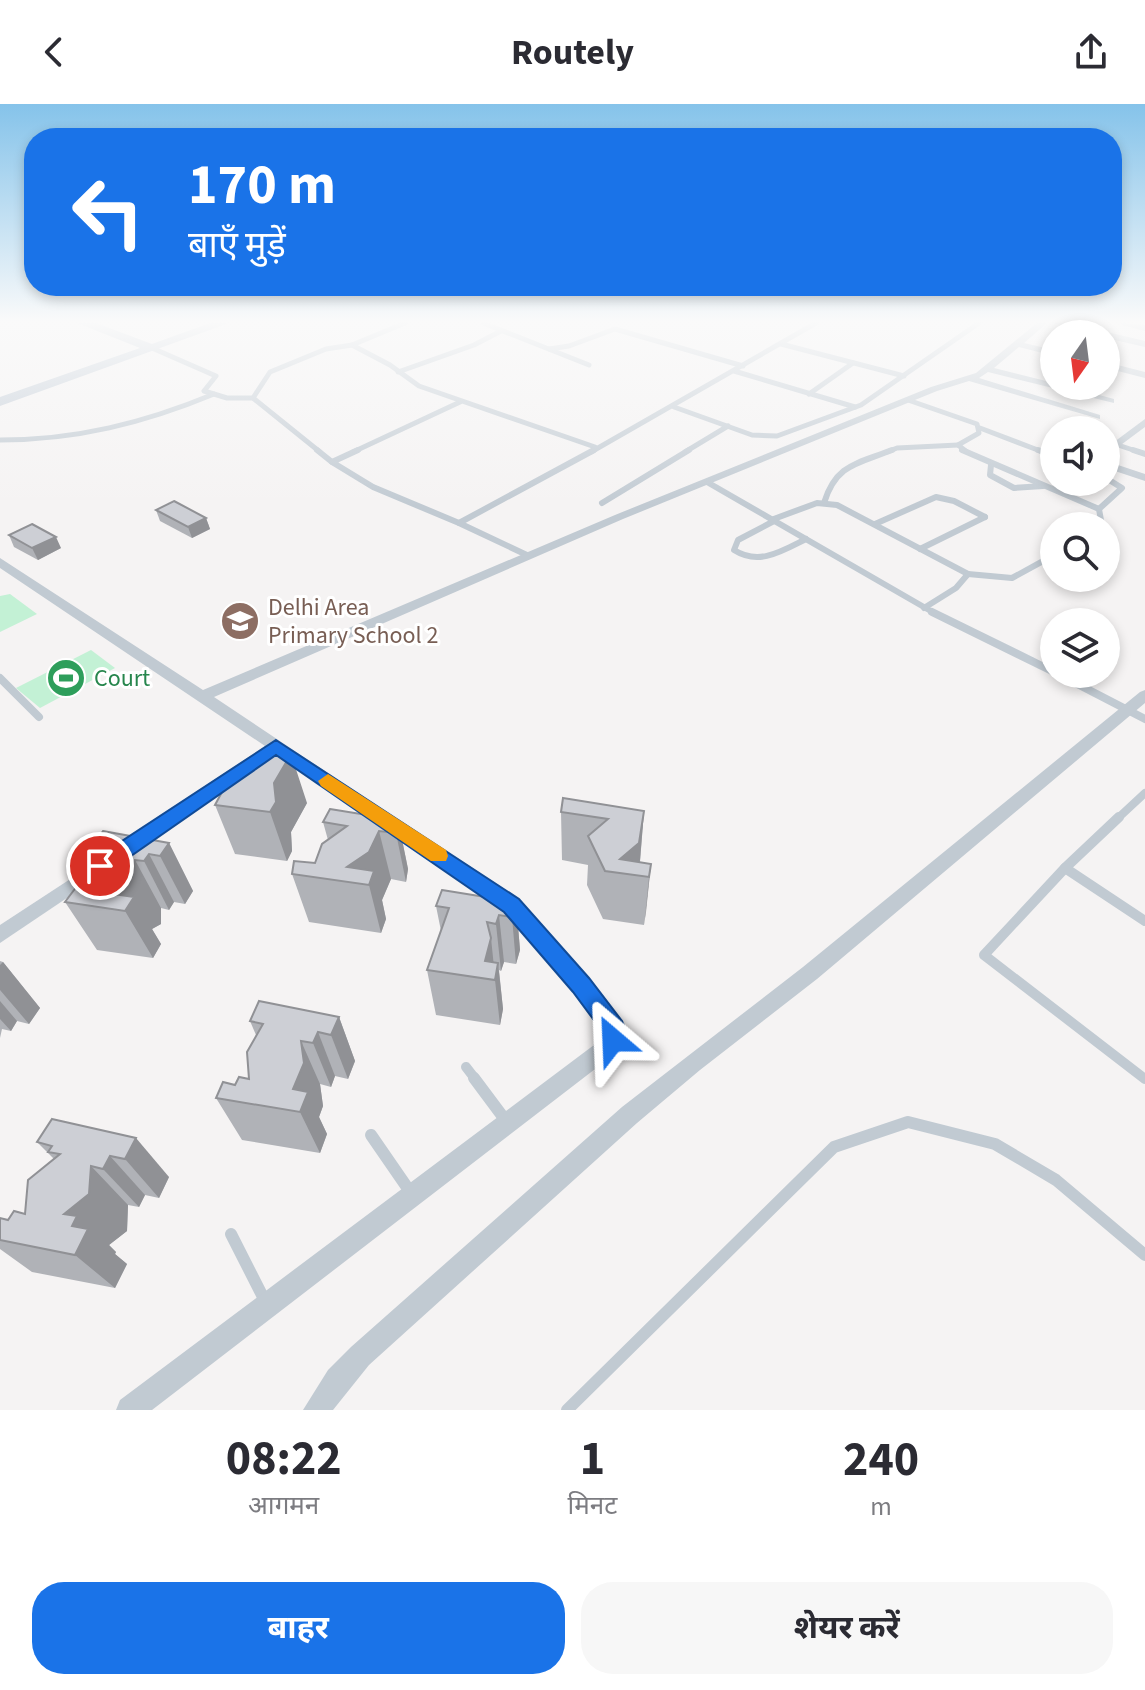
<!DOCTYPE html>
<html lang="hi">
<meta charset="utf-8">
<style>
:root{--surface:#fff;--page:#f7f7f7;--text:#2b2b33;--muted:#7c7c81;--accent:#1a73e8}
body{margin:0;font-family:"Source Sans 3","Noto Sans Devanagari",sans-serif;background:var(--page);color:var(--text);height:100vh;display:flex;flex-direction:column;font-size:30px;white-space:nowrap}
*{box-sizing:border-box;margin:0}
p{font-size:26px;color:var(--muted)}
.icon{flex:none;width:44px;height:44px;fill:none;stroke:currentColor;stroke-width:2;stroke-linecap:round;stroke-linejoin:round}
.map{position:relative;height:1306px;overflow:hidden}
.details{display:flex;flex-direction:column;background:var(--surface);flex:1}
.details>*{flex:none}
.banner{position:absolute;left:24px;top:24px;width:1098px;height:168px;border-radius:32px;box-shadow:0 4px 12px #0003;background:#1a73e8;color:#fff;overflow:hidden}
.needle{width:52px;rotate:194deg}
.buttons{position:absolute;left:1040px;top:216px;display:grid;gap:16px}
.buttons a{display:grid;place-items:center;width:80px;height:80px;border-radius:50%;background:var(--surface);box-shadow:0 4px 12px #0003;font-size:40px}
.pin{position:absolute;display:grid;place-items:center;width:68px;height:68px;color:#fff;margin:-34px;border:4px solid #fff;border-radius:50%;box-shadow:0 2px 8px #0007}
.me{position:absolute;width:88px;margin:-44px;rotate:334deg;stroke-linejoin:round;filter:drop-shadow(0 0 6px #0008)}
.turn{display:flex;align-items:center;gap:28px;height:168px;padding:0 32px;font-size:36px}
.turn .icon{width:104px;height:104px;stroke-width:2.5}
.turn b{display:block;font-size:56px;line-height:68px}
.eta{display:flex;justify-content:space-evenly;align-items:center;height:136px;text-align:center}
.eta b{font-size:48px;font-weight:700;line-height:56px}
.button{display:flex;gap:16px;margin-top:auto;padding:16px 32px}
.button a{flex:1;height:92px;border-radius:32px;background:var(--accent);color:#fff;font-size:32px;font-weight:700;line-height:92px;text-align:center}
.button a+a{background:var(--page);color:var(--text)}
header{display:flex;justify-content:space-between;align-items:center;height:104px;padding:0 32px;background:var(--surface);font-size:36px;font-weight:700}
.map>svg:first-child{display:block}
.green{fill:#c3f1d5}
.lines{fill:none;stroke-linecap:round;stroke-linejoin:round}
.lane-far4{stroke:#c1cad2;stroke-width:5}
.lane-far3{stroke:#c1cad2;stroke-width:6}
.lane-far2{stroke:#c1cad2;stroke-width:8}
.lane-far1{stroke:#c1cad2;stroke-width:10}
.lane{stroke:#c1cad2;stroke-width:12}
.street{fill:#c1cad2;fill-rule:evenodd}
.secondary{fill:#c1cbd6;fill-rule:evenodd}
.wall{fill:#b0b2b7}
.shaded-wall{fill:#909195}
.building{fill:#cdcfd5;stroke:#909195;stroke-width:2}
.route{fill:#1a73e8;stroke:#114b97;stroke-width:2}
.slow{fill:#f59e0b}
.labels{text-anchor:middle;stroke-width:6;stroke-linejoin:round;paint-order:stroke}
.education-label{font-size:24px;fill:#785e54;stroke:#fff;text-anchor:start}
.leisure-label{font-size:24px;fill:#27864d;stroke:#fff;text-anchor:start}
</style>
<header><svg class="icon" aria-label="back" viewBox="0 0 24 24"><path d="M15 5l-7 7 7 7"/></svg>Routely<svg class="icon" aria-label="share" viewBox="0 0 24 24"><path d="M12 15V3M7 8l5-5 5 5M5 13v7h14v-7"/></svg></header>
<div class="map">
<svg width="1145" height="1306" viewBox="0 0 1145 1306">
<rect width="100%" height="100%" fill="#f5f3f3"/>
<g class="green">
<path d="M10 490 37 510 0 528V492Z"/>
<path d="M91 546 115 564 40 604 16 584Z"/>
</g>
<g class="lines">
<g class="lane-far4">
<path d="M405 219 352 241 390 261 419 282 595 343"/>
<path d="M483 219 589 261"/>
<path d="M781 240 904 272"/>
<path d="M152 244 216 272 204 287 227 294H253L320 348"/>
<path d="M549 245 569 242 615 225 743 262"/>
<path d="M734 267 855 303"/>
<path d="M398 268 474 241 501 227"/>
<path d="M809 290 853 259"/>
<path d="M253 294 270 268 326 245 352 241"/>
<path d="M908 296 977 320 979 329 958 341 967 348"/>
<path d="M674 303 752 331 777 332 861 301 979 219"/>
<path d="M980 324 1043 348"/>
<path d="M0 336C76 336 144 319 214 290"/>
<path d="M1118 341 1139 348"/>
<path d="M353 348 460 298"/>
<path d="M591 348 816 219"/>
<path d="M685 348 728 322"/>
<path d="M887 348 897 344 958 341"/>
</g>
<g class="lane-far3">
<path d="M317 346 332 358"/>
<path d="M358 346 332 358 373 383 459 419"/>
<path d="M962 346 1099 405"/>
<path d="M1038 346 1054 352"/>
<path d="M1133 346 1145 350"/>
<path d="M991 361 990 371 1014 384 1043 382"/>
<path d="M707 378 936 510"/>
<path d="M602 399 689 346"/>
<path d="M824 399C836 360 857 360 892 346"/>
<path d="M771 416 817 399 837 401 968 470 956 484 924 504"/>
<path d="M774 417 738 436 734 446C759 462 782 447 806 435"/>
<path d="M875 420 936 393 954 397 985 413"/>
<path d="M1102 422 1099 405 1122 384 1106 374"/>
<path d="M920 445 985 413"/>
<path d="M529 452 459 419 594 346"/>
<path d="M968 470 1012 474 1054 451"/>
</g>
<g class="lane-far2">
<path d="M932 508 1054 568"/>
<path d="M1058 570 1145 615"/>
<path d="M0 574 39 613"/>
<path d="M1117 715 1145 689"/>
</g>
<g class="lane-far1">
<path d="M1119 713 1065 764 984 851 1145 975"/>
<path d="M1065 764 1145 817"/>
<path d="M466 963 476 976"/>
</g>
<g class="lane">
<path d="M474 974 506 1017"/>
<path d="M371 1031 411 1089"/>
<path d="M231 1130 265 1197"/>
<path d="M567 1306 834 1043 908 1018 995 1040 1056 1076 1145 1151"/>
</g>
<g class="street">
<path d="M1037 219H1047L1024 239 1054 246V252L1019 243 994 264 1054 279V282H1066L1114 295V299L988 268 979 274 1100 311V315L969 277 937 287 623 415 214 593 518 796 588 875 621 917C628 931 622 941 612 952L152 1306H116L120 1296 598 938 603 932V926L574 887 504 806 276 650 129 751 123 753 117 751 114 746 117 741 265 642 0 464V454L203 586 615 411 931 283 976 269Z"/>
<path d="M1053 219H1069L1145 237V243L1106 234V230H1092Z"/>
<path d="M1121 219 1145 221V227L1122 221Z"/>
<path d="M1106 258 1145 268V274L1106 264Z"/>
<path d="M1145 315V323L1106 352V344Z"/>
<path d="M1106 357 1145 370V377L1106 364Z"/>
<path d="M1145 586V599L817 875 700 966 637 1019 369 1261 333 1306H303L328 1266 351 1243 622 1003 803 863 1140 588Z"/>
<path d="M104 753 110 755 113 760 110 765 0 839V821Z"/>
</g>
<path class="secondary" d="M77 219H96L152 240 210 219H229L0 302V293L140 244Z"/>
</g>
<g class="wall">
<path d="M156 406 206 414 210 425 192 434 160 417Z"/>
<path d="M9 431 61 444 38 456 14 443Z"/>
<path d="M307 699 291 728 292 747 287 757 235 750 215 701Z"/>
<path d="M644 707 640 758 651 760 644 821 603 815 587 781 588 761 562 756 561 708Z"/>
<path d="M398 716 408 765 406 778 391 775 382 796 386 815 381 829 309 818 292 770 315 759 328 736 323 718Z"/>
<path d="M169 739 193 787 185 800 174 798 169 806 161 804V820L152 825 161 840 153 854 97 846 65 798 86 784 101 756 93 742Z"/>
<path d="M516 798 520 846 516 860 504 858 501 867 499 866 503 905 500 921 436 911 427 866 441 827 436 802Z"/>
<path d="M0 857 3 858 40 904 29 920 17 917 11 927 2 925 0 934Z"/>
<path d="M339 913 355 957 348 975 335 972 331 983 320 980 323 1002 319 1013 327 1030 320 1049 242 1036 216 994 235 981 249 975 256 931 250 917Z"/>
<path d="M52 1015 169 1073 159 1094 145 1091 139 1103 128 1101 127 1127 109 1141 116 1148 115 1150 127 1160 115 1184 32 1168 0 1145V1114L8 1116 25 1110 54 1055 37 1038Z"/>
</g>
<g class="shaded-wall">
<path d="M206 414 210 425 192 434 188 423Z"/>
<path d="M56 433 61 444 38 456 32 444Z"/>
<path d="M291 650 307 699 291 728 292 747 287 757 270 708 274 679Z"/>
<path d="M644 707 640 756 638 771 620 755Z"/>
<path d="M398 716 408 765 406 778 396 729Z"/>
<path d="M379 727 391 775 382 796 386 815 381 829 369 781 347 763Z"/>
<path d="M169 739 193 787 185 800 160 752Z"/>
<path d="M149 750 174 798 169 806 144 757Z"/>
<path d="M135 756 161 804V820L152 825 161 840 153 854 125 807 106 789Z"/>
<path d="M651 760 646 808 644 821 649 773Z"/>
<path d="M516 798 520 846 516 860 512 813Z"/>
<path d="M499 811 504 858 501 867 496 820Z"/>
<path d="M491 834 495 873 498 859 503 905 500 921 495 876 485 857Z"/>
<path d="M3 858 40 904 29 920 0 886V861Z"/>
<path d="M0 897 17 917 11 927 0 915Z"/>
<path d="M339 913 355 957 348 975 331 931Z"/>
<path d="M318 928 335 972 331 983 313 939Z"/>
<path d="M301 937 320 980 323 1002 319 1013 327 1030 320 1049 300 1008 293 985Z"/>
<path d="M136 1034 169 1073 159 1094 125 1055Z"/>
<path d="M110 1052 145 1091 139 1103 103 1065Z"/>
<path d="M91 1062 128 1101 127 1127 109 1141 116 1148 115 1150 127 1160 115 1184 75 1151 72 1122 64 1110Z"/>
</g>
<g class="building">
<path d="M174 397 206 414 188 423 156 406Z"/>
<path d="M32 420 56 433 32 444 9 431Z"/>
<path d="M271 647 291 650 274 679 276 698 270 708 215 701 230 673Z"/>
<path d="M563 694 644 707 639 739 620 755 651 760 649 773 605 767 588 732 608 715 561 708Z"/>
<path d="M330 705 398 716 396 729 379 727 369 748 347 763 374 767 369 781 292 770 294 757 315 759 322 740 347 722 323 718Z"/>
<path d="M103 727 169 739 160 752 149 750 144 757 135 756 134 772 106 789 134 793 125 807 65 798 77 782 86 784 87 764 117 746 93 742Z"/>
<path d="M442 786 516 798 512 813 499 811 496 820 487 818 491 834 485 857 498 859 495 876 427 866 449 804 436 802Z"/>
<path d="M259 897 339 913 331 931 318 928 313 939 301 937 304 959 293 985 308 988 300 1008 216 994 223 978 235 981 239 973 249 975 247 948 263 920 250 917Z"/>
<path d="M52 1015 136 1034 125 1055 110 1052 103 1065 91 1062 89 1090 64 1110 77 1112 72 1122 88 1125 75 1151 0 1136V1114L8 1116 14 1107 25 1110 28 1076 60 1050 48 1048 52 1042 37 1038Z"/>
</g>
<linearGradient id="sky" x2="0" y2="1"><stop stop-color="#85c3ea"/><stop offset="0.54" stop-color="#fafafa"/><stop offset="1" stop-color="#fafafa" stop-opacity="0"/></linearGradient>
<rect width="1145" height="402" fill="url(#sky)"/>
<path class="route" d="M276 636 519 795 589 874 622 917 625 924 621 944 613 947 605 944 602 927 573 888 504 808 276 651 108 768H93L90 762 93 756Z"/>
<path class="slow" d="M328 670 446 746 448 752 446 757H431L321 682 318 677Z"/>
<defs>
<g id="school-disc" transform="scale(2)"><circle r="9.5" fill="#8d6e63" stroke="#fff"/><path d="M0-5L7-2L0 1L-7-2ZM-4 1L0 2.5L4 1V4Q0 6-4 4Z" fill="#fff"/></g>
<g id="stadium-disc" transform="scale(2)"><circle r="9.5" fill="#2e9e5b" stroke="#fff"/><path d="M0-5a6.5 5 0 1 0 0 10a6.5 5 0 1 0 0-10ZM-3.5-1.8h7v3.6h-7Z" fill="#fff"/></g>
</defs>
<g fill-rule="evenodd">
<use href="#school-disc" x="240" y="517"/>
<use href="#stadium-disc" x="66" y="574"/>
</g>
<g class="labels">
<g class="education-label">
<text x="268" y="511">Delhi Area<tspan x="268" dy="28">Primary School 2</tspan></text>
</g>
<g class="leisure-label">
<text x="94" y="582">Court</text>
</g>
</g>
</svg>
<div class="buttons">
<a><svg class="needle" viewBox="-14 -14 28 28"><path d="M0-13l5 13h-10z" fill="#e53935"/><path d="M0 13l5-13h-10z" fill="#7c7c81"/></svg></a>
<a><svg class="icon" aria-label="sound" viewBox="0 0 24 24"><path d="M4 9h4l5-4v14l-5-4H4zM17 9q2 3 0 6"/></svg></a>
<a><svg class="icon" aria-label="search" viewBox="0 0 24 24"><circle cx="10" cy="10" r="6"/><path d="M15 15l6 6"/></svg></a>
<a><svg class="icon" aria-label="layers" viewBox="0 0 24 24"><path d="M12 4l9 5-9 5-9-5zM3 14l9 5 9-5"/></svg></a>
</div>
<div class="pin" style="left:100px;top:762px;background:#d93025"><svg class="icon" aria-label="arrive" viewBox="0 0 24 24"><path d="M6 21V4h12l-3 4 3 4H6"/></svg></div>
<svg class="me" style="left:613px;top:936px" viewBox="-20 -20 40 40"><path d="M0-17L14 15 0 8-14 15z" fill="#1a73e8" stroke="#fff" stroke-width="4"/></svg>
<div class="banner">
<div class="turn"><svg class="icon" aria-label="left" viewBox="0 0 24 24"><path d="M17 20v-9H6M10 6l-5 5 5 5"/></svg><div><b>170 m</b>बाएँ मुड़ें</div></div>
</div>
</div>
<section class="details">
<div class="eta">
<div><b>08:22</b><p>आगमन</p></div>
<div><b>1</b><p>मिनट</p></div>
<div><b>240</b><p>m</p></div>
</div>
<div class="button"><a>बाहर</a><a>शेयर करें</a></div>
</section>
